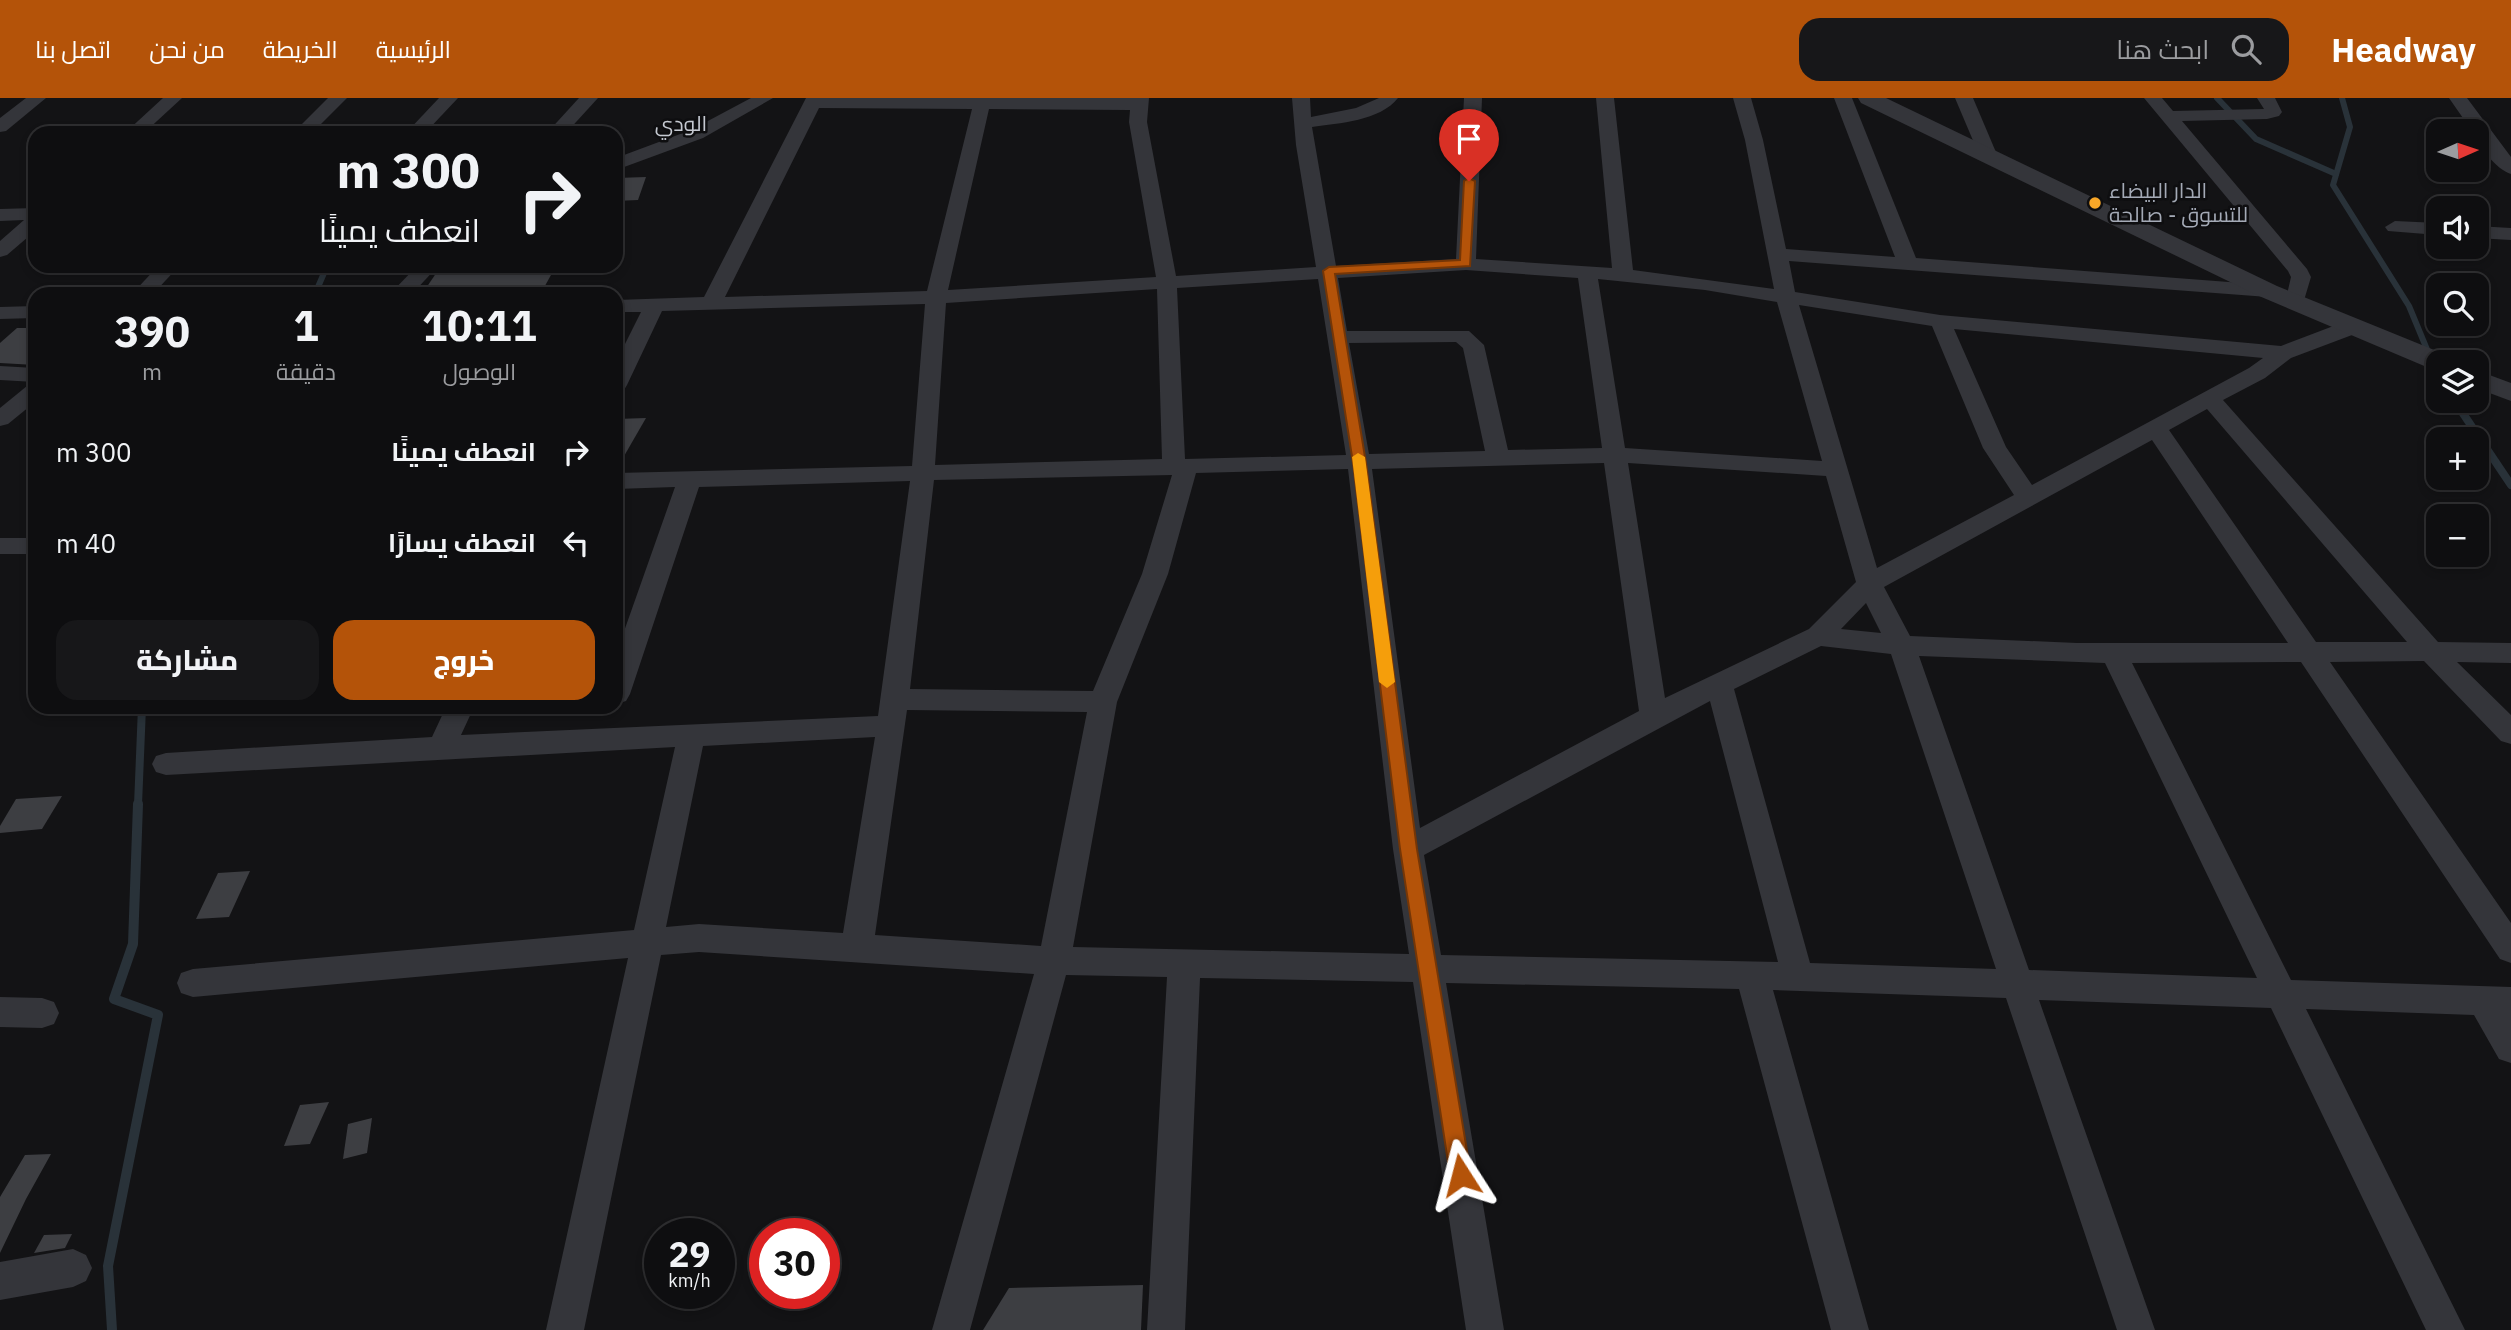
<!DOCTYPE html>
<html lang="ar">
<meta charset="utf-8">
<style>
:root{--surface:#0e0e10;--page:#171719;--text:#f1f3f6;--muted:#9b9c9f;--line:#2e2e30;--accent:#b45309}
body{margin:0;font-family:"IBM Plex Sans",Cairo,sans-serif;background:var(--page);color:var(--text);direction:rtl;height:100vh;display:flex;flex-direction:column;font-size:26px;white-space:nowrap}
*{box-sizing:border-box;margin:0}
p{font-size:23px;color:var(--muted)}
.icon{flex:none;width:38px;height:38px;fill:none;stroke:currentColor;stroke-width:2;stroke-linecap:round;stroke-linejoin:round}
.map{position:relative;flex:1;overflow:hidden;direction:ltr}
.details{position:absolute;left:28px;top:189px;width:595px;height:427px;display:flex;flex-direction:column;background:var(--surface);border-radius:21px;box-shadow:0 4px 10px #0003,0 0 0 2px var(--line);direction:rtl}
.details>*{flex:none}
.top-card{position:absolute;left:28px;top:28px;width:595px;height:147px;border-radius:21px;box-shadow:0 4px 10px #0003,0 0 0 2px var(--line);direction:rtl;background:#0e0e10;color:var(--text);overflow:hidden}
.needle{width:46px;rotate:87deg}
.controls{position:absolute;left:2426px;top:21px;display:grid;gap:14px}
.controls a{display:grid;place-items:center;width:63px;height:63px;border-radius:14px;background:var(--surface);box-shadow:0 4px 10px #0003,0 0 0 2px var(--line);font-size:35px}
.speed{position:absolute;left:644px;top:1120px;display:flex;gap:14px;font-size:35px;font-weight:700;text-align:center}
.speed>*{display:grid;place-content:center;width:91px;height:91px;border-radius:50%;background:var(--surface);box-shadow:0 4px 10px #0003,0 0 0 2px var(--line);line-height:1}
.speed small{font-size:18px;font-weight:400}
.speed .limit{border:10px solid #d22;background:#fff;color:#111}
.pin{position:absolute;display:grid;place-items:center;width:60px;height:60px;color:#fff;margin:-72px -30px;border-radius:50% 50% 50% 0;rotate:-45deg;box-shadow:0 0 7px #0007}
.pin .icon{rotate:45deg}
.me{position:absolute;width:77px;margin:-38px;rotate:351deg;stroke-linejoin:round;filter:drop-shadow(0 0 5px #0008)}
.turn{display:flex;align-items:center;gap:24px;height:147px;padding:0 28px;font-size:32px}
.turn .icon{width:91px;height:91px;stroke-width:2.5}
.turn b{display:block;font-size:49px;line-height:60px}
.eta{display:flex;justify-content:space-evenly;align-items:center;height:119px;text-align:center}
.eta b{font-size:42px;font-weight:800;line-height:49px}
.action{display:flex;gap:14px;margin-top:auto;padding:14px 28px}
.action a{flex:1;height:80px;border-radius:21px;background:var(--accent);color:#fff;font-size:28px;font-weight:800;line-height:80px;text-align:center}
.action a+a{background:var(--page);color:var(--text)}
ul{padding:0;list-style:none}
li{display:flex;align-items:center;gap:21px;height:91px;padding:0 28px}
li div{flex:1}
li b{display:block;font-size:26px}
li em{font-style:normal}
header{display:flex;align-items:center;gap:42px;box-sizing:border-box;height:98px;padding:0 35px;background:var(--accent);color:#fff}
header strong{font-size:33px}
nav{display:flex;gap:38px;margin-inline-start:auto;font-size:24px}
.search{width:490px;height:63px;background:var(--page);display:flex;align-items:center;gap:18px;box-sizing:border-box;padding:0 24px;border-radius:21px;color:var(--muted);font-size:26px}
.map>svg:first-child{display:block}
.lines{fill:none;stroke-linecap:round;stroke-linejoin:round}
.stream-far2{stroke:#293239;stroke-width:6}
.stream-far1{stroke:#293239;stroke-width:8}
.stream{stroke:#293239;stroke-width:10}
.building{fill:#3d3e42}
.minor{fill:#34353a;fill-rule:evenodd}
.tertiary{fill:#34353a;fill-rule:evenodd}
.route{fill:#b45309;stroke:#753606;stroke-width:2}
.slow{fill:#f59e0b}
.poi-dot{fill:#f8a728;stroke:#0e0e10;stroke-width:2.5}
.labels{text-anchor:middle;stroke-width:5;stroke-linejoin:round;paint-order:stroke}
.far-neighbourhood-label{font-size:21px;fill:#c5c9d1;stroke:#0e0e10}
.far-poi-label{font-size:21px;fill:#a4aab6;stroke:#0e0e10;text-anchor:start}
</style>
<header>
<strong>Headway</strong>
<div class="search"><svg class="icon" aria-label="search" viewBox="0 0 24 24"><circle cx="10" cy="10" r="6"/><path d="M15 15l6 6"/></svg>ابحث هنا</div>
<nav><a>الرئيسية</a><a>الخريطة</a><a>من نحن</a><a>اتصل بنا</a></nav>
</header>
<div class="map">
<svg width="2511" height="1232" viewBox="0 0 2511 1232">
<rect width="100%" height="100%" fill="#131315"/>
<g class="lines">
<g class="stream-far2">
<path d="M2217 0 2256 41 2336 76"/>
<path d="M2342 0 2350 29 2333 87 2409 208 2438 278"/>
<path d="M315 196 327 168"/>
<path d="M2455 303 2457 307"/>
</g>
<g class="stream-far1">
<path d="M2456 305 2511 387"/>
<path d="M138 707 142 609"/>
</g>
<path class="stream" d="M112 1232 108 1168 158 917 114 901 133 846 138 706"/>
</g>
<g class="building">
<path d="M646 79 638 102 616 103V80Z"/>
<path d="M441 168H556L541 195 422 196Z"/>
<path d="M17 230H35V267L0 265V245Z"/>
<path d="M646 320 616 372V321Z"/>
<path d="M62 698 42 731 0 735V728L16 701Z"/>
<path d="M250 773 229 819 196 821 218 775Z"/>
<path d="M329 1004 310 1046 284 1048 300 1007Z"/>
<path d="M372 1020 367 1055 343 1061 348 1026Z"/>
<path d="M51 1056 26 1101 0 1155V1099L25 1057Z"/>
<path d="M72 1136 65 1150 34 1155 44 1137Z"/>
<path d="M1143 1187 1141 1232H983L1009 1190Z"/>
</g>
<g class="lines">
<g class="minor">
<path d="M26 0H46L6 33 0 34V20Z"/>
<path d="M163 0H182L144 35H125Z"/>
<path d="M328 0H347L312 35H293Z"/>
<path d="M439 0H458L425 35H406Z"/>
<path d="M579 0H598L566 35H547Z"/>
<path d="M751 0H773L703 40 616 72V60L691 32Z"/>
<path d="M806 0H1149L1147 24 1176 178 1316 169 1296 47 1292 0H1310L1311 19 1356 10 1379 0H1398C1380 23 1339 25 1312 29L1336 168 1456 161 1464 0H1482L1476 161 1612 170 1596 0H1614L1633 172 1774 191 1745 42 1733 0H1751L1763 42 1786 151 1895 159 1834 0H1852L1916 160 2268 187 2275 189 2278 193 2275 197 2268 199 1789 163 1795 194 1940 217 2281 248 2344 224H2360L2363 229 2360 234 2291 260 2265 280 2223 302 2438 544 2511 545V565L2457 564 2511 617V646L2501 643 2424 563 2330 564 2511 825V865L2500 861 2301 564 2132 565 2291 882 2511 889V965L2499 961 2474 917 2306 911 2465 1232H2426L2271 910 2039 902 2155 1232H2117L2006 900 1773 892 1869 1232H1831L1739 891 1446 885 1504 1232H1466L1413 884 1200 880 1185 1232H1147L1167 879 1066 877 970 1232H932L1034 876 699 854 661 857 584 1232H546L628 860 193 899 181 895 177 885 181 875 193 871 634 832 675 649 166 677 156 674 152 666 156 658 166 655 432 639 446 609H474L461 637 878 618 910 383 699 389 630 596 626 603 616 606V556L675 389 616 391V375L912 368 925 206 662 213 627 287 624 292 616 294V264L641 214H616V202L704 199ZM819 10 972 11 927 193 725 199ZM989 11 1130 12 1129 24 1156 179 948 192ZM1466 172 1578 180 1602 350 1508 352 1484 247 1469 233H1347L1338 180ZM1318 181 1346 357 1185 361 1177 190ZM1598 181 1705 192 1777 204 1822 363 1625 350ZM1157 191 1162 361 935 367 946 205ZM1799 207 1932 228 1983 350 2014 397 1877 470ZM1954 231 2263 260 2249 270 2032 387 2006 349ZM1456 244 1463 250 1485 353 1369 356 1349 245ZM2207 311 2407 544H2316L2169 332ZM2152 342 2288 545H2077L1910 538 1884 489ZM1604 365 1639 613 1420 730 1372 371ZM1628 365 1826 378 1856 484 1809 531 1665 600ZM1348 371 1393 751 1409 856 1073 849 1117 604 1168 476 1196 375ZM1172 377 1142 476 1093 593 910 591 934 382ZM1866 505 1881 535 1841 531ZM1821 548 1891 556 1996 871 1810 865 1734 591ZM1919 558 2105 565 2257 880 2029 872ZM1710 603 1778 864 1441 857 1424 757ZM907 612 1087 614 1041 848 875 837ZM875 639 843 835 699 826 666 829 703 648Z"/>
<path d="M1955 0H1973L1998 59 1995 63 1989 64 1980 59Z"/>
<path d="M2144 0H2162L2173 13 2264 11 2257 0H2275L2282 14 2279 18 2267 21 2182 23 2307 171 2311 179 2302 209H2288L2285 205 2291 179 2288 173Z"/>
<path d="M2449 0H2467L2511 59V76C2497 72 2477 48 2476 33H2472Z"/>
<path d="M35 110V133L7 157 0 159V143L24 122 0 123V111Z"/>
<path d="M2395 123 2438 125V137L2388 133 2385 129Z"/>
<path d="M2476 128 2511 130V142L2476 140Z"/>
<path d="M158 168H179L153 196H132Z"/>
<path d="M417 168H438L412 196H390Z"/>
<path d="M35 208V220L0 221V209Z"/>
<path d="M0 268 35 270V284L0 282Z"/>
<path d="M35 286V304L8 326 0 328V310L27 288Z"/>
<rect x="0" y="440" width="35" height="16"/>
<path d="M0 899 42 900 54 904 59 915 54 926 42 930 0 929Z"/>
<path d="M73 1151 86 1157 92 1170 86 1183 73 1189 0 1202V1164Z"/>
</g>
<g class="tertiary">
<path d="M1858 0H1886L2277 188 2449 258 2453 264H2438V272L2429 270 2259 198 1861 5Z"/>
<path d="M2476 272 2511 285V303L2476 290Z"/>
</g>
</g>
<path class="route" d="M1469 80 1475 83 1470 168 1335 176 1366 365 1417 751 1471 1077 1468 1085 1461 1087 1453 1085 1450 1077 1400 751 1353 365 1323 173 1329 169 1460 162 1464 83Z"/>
<path class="slow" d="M1358 355 1365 359 1395 584 1387 590 1379 584 1352 359Z"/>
<circle class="poi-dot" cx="2095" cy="105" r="7"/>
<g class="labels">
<g class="far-neighbourhood-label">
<text x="681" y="33">الودي</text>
</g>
<g class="far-poi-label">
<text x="2109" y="100">الدار البيضاء<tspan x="2109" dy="24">للتسوق - صالحة</tspan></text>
</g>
</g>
</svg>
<div class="controls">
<a><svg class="needle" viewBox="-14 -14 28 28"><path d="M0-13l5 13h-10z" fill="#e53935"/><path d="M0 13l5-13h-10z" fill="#9b9c9f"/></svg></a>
<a><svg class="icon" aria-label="sound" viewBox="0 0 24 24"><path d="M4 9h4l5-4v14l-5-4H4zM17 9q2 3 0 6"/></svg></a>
<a><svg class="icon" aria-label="search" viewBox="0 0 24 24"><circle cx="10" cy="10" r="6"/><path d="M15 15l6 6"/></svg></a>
<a><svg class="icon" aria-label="layers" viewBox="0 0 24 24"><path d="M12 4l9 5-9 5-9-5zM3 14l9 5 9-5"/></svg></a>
<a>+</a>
<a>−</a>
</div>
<div class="speed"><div>29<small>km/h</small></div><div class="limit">30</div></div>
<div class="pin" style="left:1469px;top:83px;background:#d93025"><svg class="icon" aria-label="arrive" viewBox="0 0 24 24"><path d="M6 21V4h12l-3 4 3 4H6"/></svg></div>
<svg class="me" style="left:1461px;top:1077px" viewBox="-20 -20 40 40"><path d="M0-17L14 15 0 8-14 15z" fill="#b45309" stroke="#fff" stroke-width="4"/></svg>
<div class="top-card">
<div class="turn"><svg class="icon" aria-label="right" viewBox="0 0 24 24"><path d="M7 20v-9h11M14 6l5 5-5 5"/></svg><div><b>300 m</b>انعطف يمينًا</div></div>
</div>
<section class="details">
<div class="eta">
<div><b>10:11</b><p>الوصول</p></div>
<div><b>1</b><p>دقيقة</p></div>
<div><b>390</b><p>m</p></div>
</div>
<ul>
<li><svg class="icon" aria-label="right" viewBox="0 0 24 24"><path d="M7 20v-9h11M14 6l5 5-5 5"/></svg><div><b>انعطف يمينًا</b></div><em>300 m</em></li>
<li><svg class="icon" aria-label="left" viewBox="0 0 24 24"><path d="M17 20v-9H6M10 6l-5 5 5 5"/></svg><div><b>انعطف يسارًا</b></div><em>40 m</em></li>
</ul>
<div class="action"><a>خروج</a><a>مشاركة</a></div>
</section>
</div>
